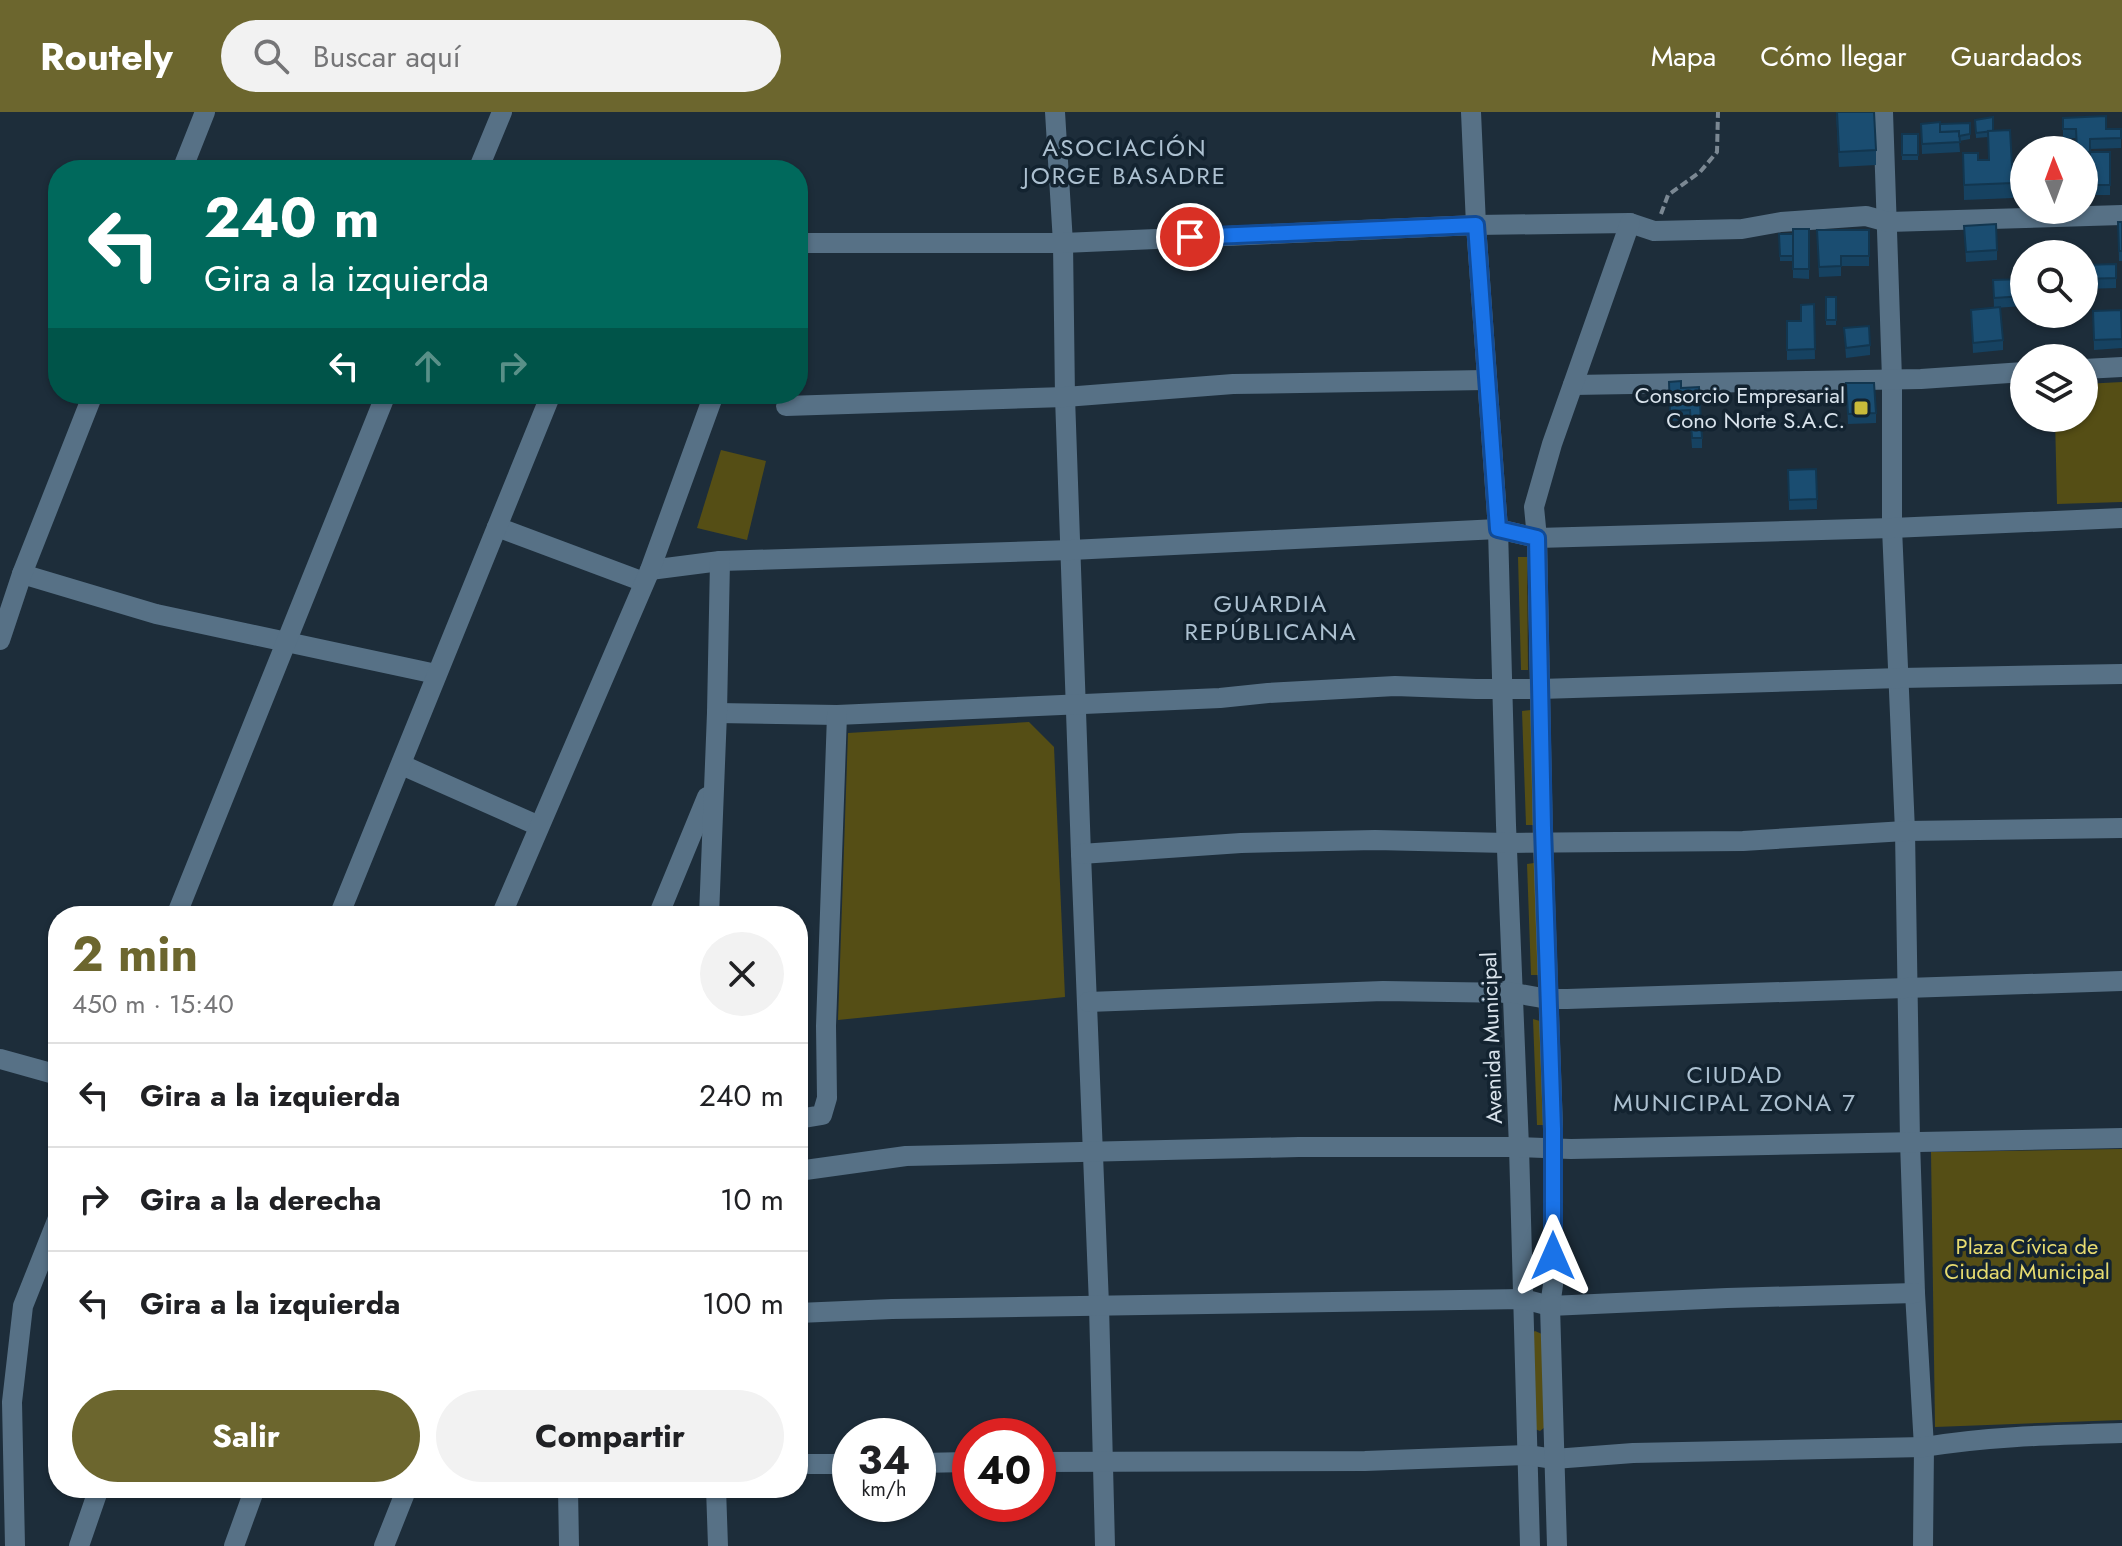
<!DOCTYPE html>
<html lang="es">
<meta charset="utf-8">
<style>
:root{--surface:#fff;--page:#f2f2f2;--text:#202124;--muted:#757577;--line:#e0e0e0;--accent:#6c662e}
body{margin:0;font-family:Jost,sans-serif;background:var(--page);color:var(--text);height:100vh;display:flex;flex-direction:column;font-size:30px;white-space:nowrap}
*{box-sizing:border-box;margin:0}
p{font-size:26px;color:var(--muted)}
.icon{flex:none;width:44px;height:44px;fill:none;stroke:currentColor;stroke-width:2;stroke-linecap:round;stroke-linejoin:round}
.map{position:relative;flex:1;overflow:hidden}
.drawer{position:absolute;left:48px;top:794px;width:760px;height:592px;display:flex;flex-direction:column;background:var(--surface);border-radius:32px;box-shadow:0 2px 6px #0004}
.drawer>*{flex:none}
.top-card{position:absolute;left:48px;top:48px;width:760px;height:244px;border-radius:32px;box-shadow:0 2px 6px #0004;background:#00695c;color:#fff;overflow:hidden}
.needle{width:52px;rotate:359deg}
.fabs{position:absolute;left:2010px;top:24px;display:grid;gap:16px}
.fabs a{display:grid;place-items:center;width:88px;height:88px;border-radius:50%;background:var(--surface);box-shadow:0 2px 6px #0004;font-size:40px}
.speed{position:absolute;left:832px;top:1306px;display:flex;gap:16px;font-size:40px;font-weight:700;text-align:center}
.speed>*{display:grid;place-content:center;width:104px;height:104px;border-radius:50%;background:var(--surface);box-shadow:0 2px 6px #0004;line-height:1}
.speed small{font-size:20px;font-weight:400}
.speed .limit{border:12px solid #d22;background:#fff;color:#111}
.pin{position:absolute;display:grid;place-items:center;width:68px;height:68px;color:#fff;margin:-34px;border:4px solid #fff;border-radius:50%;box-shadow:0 2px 8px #0007}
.me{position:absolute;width:88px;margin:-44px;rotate:0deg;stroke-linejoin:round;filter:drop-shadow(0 0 6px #0008)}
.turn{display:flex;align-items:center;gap:28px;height:168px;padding:0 24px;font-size:36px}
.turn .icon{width:104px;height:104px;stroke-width:2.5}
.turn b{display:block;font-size:56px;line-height:68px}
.lanes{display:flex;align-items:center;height:76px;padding:0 24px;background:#0003;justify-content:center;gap:40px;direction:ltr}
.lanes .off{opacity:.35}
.round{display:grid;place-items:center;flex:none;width:84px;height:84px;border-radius:42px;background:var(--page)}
.summary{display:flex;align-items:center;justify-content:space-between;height:136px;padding:0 24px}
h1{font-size:48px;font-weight:700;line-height:60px;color:var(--accent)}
.action{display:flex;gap:16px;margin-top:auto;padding:16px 24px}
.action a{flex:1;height:92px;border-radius:48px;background:var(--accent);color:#fff;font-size:32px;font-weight:700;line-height:92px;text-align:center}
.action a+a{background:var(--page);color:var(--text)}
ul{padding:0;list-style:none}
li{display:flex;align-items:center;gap:24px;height:104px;padding:0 24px;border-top:2px solid var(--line)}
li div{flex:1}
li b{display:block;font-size:30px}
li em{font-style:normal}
header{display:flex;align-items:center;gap:48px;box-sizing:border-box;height:112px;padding:0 40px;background:var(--accent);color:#fff}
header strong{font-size:38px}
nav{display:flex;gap:44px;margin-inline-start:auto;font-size:28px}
.search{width:560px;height:72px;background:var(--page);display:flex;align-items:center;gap:20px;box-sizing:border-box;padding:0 28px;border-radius:44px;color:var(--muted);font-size:30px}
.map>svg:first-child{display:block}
.green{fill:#554e15}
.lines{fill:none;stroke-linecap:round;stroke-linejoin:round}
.path{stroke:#7b8893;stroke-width:4;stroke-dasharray:8 4;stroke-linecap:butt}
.minor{stroke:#577186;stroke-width:20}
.wall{fill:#164261}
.building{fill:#1a4d71;stroke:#12364f;stroke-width:2}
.route-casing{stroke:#114b97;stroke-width:20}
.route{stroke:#1a73e8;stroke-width:14}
.poi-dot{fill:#c9ba3a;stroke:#132330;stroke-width:3}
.labels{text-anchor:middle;stroke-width:7;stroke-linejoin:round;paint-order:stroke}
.poi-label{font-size:22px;fill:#d9e3ec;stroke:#132330;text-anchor:end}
.street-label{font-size:22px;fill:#d9e3ec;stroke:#132330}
.park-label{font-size:22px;fill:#e7db6f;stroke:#132330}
.neighbourhood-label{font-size:24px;letter-spacing:2px;fill:#adc1d1;stroke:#132330}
</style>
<header>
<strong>Routely</strong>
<div class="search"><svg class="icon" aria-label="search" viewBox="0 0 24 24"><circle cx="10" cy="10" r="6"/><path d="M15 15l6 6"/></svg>Buscar aquí</div>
<nav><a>Mapa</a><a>Cómo llegar</a><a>Guardados</a></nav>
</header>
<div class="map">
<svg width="2122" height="1434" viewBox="0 0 2122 1434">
<rect width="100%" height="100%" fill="#1d2d3a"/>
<g class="green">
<path d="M2122 270V390L2057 392 2055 306H2084V272Z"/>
<path d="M721 338 766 349 747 428 697 416Z"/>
<path d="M1518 445H1527L1528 558H1521Z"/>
<path d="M1531 598 1533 713H1526L1522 599Z"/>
<path d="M1029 610 1054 635 1065 885 838 908 848 621Z"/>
<path d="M1534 751 1538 863H1531L1527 752Z"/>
<path d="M1533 907 1540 909 1543 1013H1537Z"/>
<path d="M2122 1037V1308L1935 1315 1931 1040Z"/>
<path d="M1535 1219 1542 1222 1545 1315 1540 1319 1535 1317 1532 1221Z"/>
</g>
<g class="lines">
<path class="path" d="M1661 102 1668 83 1700 60 1717 40 1718 0"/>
<g class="minor">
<path d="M1055 0 1063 131 1065 285 1081 742 1099 1193 1105 1434"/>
<path d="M1471 0 1476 113 1498 417 1506 713 1519 1035 1530 1434"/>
<path d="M1883 0 1892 267V416L1905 719 1910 1029 1915 1181 1924 1335 1923 1434"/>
<path d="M182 58 205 0"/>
<path d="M478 58 502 0"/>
<path d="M798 131H1063L1476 113 1630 111 1654 119 1742 117 1781 110 1866 104 1888 110 2122 103"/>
<path d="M2084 257 2122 255"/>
<path d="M1573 273 1921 267 2024 260"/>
<path d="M786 294 1065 285 1233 272 1486 268"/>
<path d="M497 415 644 470"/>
<path d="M650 458 720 449 1071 438 1498 417 1537 426 1892 416 2122 406"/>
<path d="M22 462 156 502 436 562"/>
<path d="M0 528 22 462 93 282"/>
<path d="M717 601 837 603 1220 586 1268 581 1395 574 1476 577H1540L1900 566 2122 562"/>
<path d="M402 653 539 714"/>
<path d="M1081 742 1241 731 1375 728 1507 731 1743 729 1905 719 2122 716"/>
<path d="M176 804 386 282"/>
<path d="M339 804 551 282"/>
<path d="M501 804 650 458 714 282"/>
<path d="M658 804 707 685"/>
<path d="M709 804 717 601 720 449"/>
<path d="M1088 890 1383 879 1514 881 1548 887H1567L2122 869"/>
<path d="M0 947 58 963"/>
<path d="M798 1007 822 1003 827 986 826 914 837 603"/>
<path d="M798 1059 906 1044 1299 1035H1519L1571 1037 2122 1026"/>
<path d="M798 1201 892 1197 1523 1187 1550 1194 1727 1186 1915 1181"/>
<path d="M1038 1350 1365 1349 1527 1343 1554 1347 1633 1341 1924 1335C1989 1324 2055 1323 2122 1321"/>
<path d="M918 1351 970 1350"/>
<path d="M798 1352H850"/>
<path d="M568 1376 569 1434"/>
<path d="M716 1376 718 1434"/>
<path d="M15 1434 12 1290 23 1194 58 1106"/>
<path d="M79 1434 99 1376"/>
<path d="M234 1434 255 1376"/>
<path d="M384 1434 407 1376"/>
<path d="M1557 1434 1550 1194 1553 1173V1017L1543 730 1537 426 1534 395 1552 332 1630 111"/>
</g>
</g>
<g class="wall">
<path d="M1836 0 1876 38V53L1839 55Z"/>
<path d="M2063 6 2106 17H2121V36L2090 37V40H2110V83H2084V52H2090V50H2084V38L2076 26 2063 27Z"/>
<path d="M1975 8 1993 19 2013 71V86L1964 88 1963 41 1978 48H1989L1988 25 1976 26Z"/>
<path d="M1970 11V27L1959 29 1960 40 1922 42 1921 12Z"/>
<rect x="1902" y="22" width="16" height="26"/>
<path d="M2118 110H2122V149H2119Z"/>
<path d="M1964 114 1997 138V148L1966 150Z"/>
<path d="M1809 117V167L1793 166V149H1780L1779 122H1793Z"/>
<path d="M1817 118H1869V154H1841V164L1819 165Z"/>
<path d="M2116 152V176L2084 177V153Z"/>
<path d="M2024 167V194L1994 196 1993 168Z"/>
<rect x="1826" y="185" width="10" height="28"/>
<path d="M1814 192 1815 247 1787 248V209H1801Z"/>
<path d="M1971 198 2003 228V238L1973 241Z"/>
<path d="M2121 198 2122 236 2094 238 2093 199Z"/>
<path d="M1844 216 1870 233V243L1846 246Z"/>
<path d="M1669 270 1681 276 1702 326V336H1692L1690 308 1670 309Z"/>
<path d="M1846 271 1876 301V311L1848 312Z"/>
<path d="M1816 357 1817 397 1789 398 1788 358Z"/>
</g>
<g class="building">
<path d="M1837 0H1874L1876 38 1839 40Z"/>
<path d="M2106 4V17H2121V26L2090 27V40H2110V73H2084V52H2090V40H2084V38H2077L2076 17H2063V6Z"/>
<path d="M1993 5V19L1976 21 1975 8Z"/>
<path d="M1940 10V20L1959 19 1960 30 1922 32 1921 12Z"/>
<path d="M1970 11V22L1959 24V19L1940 20V12Z"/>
<path d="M2010 18 2013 71 1964 73 1963 41H1978V48H1989L1988 19Z"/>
<rect x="1902" y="22" width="16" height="21"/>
<path d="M2118 110H2122V139H2119Z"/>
<path d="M1996 112 1997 138 1966 140 1964 114Z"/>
<rect x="1793" y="117" width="16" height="40"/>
<path d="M1817 118H1869V144H1841V154L1819 155Z"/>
<path d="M1779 122H1793V144H1780Z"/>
<path d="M2116 152V166L2084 167V153Z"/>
<path d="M2024 167V184L1994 186 1993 168Z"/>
<rect x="1826" y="185" width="10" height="23"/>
<path d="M1814 192 1815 237 1787 238V209H1801V193Z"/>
<path d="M2000 195 2003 228 1973 231 1971 198Z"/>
<path d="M2121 198 2122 227 2094 228 2093 199Z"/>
<path d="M1869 214 1870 233 1846 236 1844 216Z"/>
<path d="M1681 269V276L1699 275 1702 326H1692L1690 298 1670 299 1669 270Z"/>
<path d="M1846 271H1874L1876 301 1848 302Z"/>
<path d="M1816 357 1817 387 1789 388 1788 358Z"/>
</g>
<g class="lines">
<g class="route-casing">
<path id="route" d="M1190 125 1476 113 1498 417 1537 426 1543 716 1553 1017V1144"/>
</g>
<use href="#route" class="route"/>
</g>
<rect class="poi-dot" x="1853" y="288" width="16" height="16" rx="4"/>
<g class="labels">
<g class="poi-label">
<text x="1845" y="291">Consorcio Empresarial<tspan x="1845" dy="25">Cono Norte S.A.C.</tspan></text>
</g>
<g class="street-label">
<text transform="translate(1491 926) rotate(-92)" y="8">Avenida Municipal</text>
</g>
<g class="park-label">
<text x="2027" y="1142">Plaza Cívica de<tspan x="2027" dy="25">Ciudad Municipal</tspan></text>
</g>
<g class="neighbourhood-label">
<text x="1125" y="44">ASOCIACIÓN<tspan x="1125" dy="28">JORGE BASADRE</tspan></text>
<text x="1271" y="500">GUARDIA<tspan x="1271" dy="28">REPÚBLICANA</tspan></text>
<text x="1735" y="971">CIUDAD<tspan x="1735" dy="28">MUNICIPAL ZONA 7</tspan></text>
</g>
</g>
</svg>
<div class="fabs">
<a><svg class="needle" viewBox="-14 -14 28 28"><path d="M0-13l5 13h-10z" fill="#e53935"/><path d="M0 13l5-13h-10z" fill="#757577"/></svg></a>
<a><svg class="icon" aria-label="search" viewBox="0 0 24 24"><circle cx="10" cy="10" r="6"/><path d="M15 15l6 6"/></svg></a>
<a><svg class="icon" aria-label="layers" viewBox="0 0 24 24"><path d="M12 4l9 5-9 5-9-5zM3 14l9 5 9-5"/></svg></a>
</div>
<div class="speed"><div>34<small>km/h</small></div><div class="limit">40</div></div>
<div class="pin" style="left:1190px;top:125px;background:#d93025"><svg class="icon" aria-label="arrive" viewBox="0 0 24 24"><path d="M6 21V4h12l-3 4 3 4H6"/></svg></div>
<svg class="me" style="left:1553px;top:1144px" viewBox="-20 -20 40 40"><path d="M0-17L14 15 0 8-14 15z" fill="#1a73e8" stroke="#fff" stroke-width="4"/></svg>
<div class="top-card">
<div class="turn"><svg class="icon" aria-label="left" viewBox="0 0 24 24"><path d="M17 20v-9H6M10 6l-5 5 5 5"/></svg><div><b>240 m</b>Gira a la izquierda</div></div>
<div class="lanes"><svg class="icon" aria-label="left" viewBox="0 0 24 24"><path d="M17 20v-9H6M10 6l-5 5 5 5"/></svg><svg class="icon off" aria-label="ahead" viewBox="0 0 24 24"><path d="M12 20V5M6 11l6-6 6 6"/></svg><svg class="icon off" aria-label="right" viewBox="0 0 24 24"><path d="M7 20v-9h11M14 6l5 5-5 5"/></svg></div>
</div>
<section class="drawer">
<div class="summary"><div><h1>2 min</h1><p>450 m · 15:40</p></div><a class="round"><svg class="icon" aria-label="close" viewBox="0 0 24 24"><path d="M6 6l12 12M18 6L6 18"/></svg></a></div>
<ul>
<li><svg class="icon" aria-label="left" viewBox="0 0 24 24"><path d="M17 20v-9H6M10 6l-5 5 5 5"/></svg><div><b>Gira a la izquierda</b></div><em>240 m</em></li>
<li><svg class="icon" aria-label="right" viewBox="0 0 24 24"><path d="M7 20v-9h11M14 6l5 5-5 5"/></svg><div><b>Gira a la derecha</b></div><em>10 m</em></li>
<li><svg class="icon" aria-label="left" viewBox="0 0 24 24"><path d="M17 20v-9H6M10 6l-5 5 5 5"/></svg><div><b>Gira a la izquierda</b></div><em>100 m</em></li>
</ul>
<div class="action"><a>Salir</a><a>Compartir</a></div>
</section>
</div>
